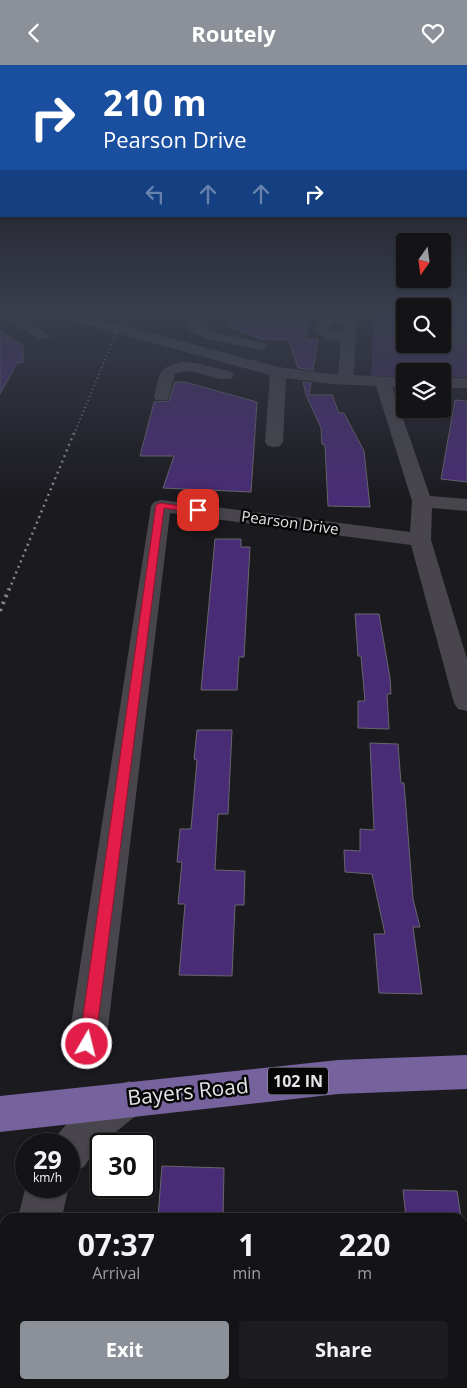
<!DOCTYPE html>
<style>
:root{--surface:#141417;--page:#1d1d20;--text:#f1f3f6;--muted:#9d9ea1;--line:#333336;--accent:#8c9099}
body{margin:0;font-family:"Open Sans",sans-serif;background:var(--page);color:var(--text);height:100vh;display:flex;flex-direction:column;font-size:19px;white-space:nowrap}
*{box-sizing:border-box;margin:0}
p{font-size:16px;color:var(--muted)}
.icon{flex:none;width:28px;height:28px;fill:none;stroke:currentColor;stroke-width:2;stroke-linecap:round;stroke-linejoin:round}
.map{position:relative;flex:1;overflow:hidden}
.drawer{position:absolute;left:0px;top:1148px;width:468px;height:176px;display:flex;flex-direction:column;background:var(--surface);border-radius:15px 15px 0 0;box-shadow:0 1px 4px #0004,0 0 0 1px var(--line)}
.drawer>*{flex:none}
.top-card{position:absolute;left:0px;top:0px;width:468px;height:152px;box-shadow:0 1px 4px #0004,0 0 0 1px var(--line);background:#1a4fa0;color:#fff;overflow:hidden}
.needle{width:32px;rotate:194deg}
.buttons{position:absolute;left:396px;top:168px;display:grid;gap:10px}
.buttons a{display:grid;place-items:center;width:55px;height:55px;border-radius:5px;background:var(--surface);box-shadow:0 1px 4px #0004,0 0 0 1px var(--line);font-size:25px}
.speed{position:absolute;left:15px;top:1068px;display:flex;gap:10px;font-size:25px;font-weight:700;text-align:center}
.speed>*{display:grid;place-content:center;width:65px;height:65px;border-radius:50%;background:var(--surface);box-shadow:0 1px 4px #0004,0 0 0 1px var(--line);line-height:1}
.speed small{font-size:12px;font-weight:400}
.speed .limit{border:2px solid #111;border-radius:8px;background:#fff;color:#111}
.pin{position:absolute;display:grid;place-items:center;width:42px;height:42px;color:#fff;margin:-21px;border-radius:10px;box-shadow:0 2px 8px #0006}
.me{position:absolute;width:55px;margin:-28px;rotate:8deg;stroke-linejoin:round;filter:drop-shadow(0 0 4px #0008)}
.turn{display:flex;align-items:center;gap:18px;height:105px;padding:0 20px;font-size:22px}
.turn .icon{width:65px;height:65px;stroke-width:2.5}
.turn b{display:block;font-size:35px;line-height:42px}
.lanes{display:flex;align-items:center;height:48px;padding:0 20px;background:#0003;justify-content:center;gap:25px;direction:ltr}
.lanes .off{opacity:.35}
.eta{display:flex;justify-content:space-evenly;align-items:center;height:85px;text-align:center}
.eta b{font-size:30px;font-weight:700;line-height:35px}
.button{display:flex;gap:10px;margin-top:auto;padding:10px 20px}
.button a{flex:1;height:58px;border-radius:5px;background:var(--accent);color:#fff;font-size:20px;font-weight:700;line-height:58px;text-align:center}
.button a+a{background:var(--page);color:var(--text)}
header{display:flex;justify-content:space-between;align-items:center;height:65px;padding:0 20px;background:var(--accent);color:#fff;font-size:22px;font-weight:700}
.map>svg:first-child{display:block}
.green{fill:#3f2b63}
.building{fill:#482c75;stroke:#68666d}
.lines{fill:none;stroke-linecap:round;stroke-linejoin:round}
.minor{fill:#48464c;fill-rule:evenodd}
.major{fill:#76629d;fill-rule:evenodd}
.rail-far2{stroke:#86858a;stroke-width:2;stroke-dasharray:1 3;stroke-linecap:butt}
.rail-far1{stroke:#86858a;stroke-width:2.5;stroke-dasharray:2 4;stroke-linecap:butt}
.rail{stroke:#86858a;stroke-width:4;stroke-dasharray:2.5 5;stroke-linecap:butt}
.route{fill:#e11d48;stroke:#92132f}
.labels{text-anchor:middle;stroke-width:5;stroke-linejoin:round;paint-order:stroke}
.far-street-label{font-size:15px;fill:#e4e3e7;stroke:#060607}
.shield{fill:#060607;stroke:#a1a1a4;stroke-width:1}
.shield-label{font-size:16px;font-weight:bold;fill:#e4e3e7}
.near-street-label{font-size:21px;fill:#e4e3e7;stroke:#060607}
</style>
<header><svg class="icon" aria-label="back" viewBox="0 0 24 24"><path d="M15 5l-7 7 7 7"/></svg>Routely<svg class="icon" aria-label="heart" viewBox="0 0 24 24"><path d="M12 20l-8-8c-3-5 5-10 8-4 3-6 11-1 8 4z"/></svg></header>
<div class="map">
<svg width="467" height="1323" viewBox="0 0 467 1323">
<rect width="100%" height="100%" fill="#1b1a1f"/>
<path class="green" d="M374 249H405V279H442L443 249H467V312H443L442 306H405V312L371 311Z"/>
<g class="building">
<path d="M264 252 296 253 308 258 305 274H318L313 305 298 303 289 275 261 274 225 260Z"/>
<path d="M0 266 23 281V297L17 298 0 329Z"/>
<path d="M175 317H185L257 337 251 427 163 423 174 391H140L154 337 169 336Z"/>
<path d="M303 317 311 318 309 330H332L339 348H344L364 386 370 442 328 441 325 380 322 379 321 363 306 330Z"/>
<path d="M455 335 467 336V417L441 414Z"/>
<path d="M215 474H241V482H250L244 592H239L237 625H201Z"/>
<path d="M355 549H379L390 613 391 629H387L389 664 358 663V636H365L361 591H358Z"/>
<path d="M197 665H232L228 749H218L215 805 245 806 244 840H235L232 911 179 910 185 839H178L182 797H177L180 764H191L197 695 194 694Z"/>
<path d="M370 678 398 679 401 718H404L413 834 420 862H413L422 929 379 928 374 869H385L372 809 345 807 344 785 360 786V764L374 765Z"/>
<path d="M162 1101 224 1103 223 1152H158Z"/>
<path d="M403 1125 457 1126 461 1152H406Z"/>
</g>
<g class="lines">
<g class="minor">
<path d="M0 249H16L50 271 48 274H38Z"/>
<path d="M56 249H78L279 302 338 310 341 276C332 275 321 273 316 266L322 251 357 249 354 310 405 313V323L392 322 430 431 467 434V446L432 443 431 475 467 594V646L458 644 454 638 411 480 170 448 106 979 100 990 87 995 74 990 68 979 151 441 154 437 161 435 410 467 412 436 376 321 332 319 286 313 283 377 280 381 274 382 268 381 265 377 270 310 58 252ZM343 257 342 267 330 264 332 258Z"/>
<path d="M188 249H202L198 258 218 268 264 278 266 281 264 284 259 285 208 274 192 267 184 259Z"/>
<path d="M467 258V266L462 268 467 273V282L454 278 448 267 455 259Z"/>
<path d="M182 297 196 298 232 307 234 310 232 313C213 318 195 300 175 309L168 335H156L154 332C160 309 156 303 182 297Z"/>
<rect x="442" y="313" width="25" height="10"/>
<path d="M129 1016 143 1021 149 1033 143 1045 101 1079 94 1086 84 1102 69 1107V1079H52C63 1056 106 1024 129 1016Z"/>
<path d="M69 1119V1121L62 1152H18L26 1121H69Z"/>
<path d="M5 1294V1319H30V1323H0V1296Z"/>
</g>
<path class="major" d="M467 990V1024L338 1029 0 1067V1031L338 995Z"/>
<path class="rail-far2" d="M74 369 124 249"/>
<path class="rail-far1" d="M9 525 74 368"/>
<path class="rail" d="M0 546 9 524"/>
</g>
<linearGradient id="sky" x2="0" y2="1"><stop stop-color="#0f0e11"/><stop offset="0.57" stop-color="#393e4d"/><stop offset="1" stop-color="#393e4d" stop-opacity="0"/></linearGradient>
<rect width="467" height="434" fill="url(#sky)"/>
<path class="route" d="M160 438 198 443 202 445 198 448 164 443 95 979 92 984 87 986 81 984 79 979 156 440Z"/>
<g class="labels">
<g class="far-street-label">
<text transform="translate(290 458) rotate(8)" y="5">Pearson Drive</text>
</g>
<rect class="shield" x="268" y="1002.5" width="60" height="27" rx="4"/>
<g class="shield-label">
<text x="298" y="1022">102 IN</text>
</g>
<g class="near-street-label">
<text transform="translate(188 1027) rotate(-6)" y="7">Bayers Road</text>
</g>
</g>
</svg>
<div class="buttons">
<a><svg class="needle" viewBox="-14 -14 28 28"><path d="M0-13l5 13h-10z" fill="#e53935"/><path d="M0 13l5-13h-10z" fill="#9d9ea1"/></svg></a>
<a><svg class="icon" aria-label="search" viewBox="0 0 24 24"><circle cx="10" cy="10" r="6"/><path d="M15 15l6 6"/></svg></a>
<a><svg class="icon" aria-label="layers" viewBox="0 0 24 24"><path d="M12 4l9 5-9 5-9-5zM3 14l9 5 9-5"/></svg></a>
</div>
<div class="speed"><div>29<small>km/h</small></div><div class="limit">30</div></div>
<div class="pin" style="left:198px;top:445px;background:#d93025"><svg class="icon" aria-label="arrive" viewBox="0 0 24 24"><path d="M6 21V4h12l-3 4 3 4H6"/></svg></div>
<svg class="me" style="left:87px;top:979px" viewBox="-20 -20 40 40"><circle r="17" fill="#e11d48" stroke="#fff" stroke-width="3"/><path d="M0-11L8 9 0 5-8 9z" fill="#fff"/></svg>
<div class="top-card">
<div class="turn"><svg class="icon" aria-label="right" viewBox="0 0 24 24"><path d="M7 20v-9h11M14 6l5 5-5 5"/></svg><div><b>210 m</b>Pearson Drive</div></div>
<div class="lanes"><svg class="icon off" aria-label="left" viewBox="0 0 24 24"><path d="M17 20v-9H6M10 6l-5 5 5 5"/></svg><svg class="icon off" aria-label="ahead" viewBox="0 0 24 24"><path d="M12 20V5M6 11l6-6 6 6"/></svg><svg class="icon off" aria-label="ahead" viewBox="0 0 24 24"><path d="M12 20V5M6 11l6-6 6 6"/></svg><svg class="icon" aria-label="right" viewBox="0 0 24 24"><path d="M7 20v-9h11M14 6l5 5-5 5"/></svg></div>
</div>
<section class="drawer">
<div class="eta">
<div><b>07:37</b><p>Arrival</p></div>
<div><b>1</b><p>min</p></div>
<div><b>220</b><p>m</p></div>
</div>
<div class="button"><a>Exit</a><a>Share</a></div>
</section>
</div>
